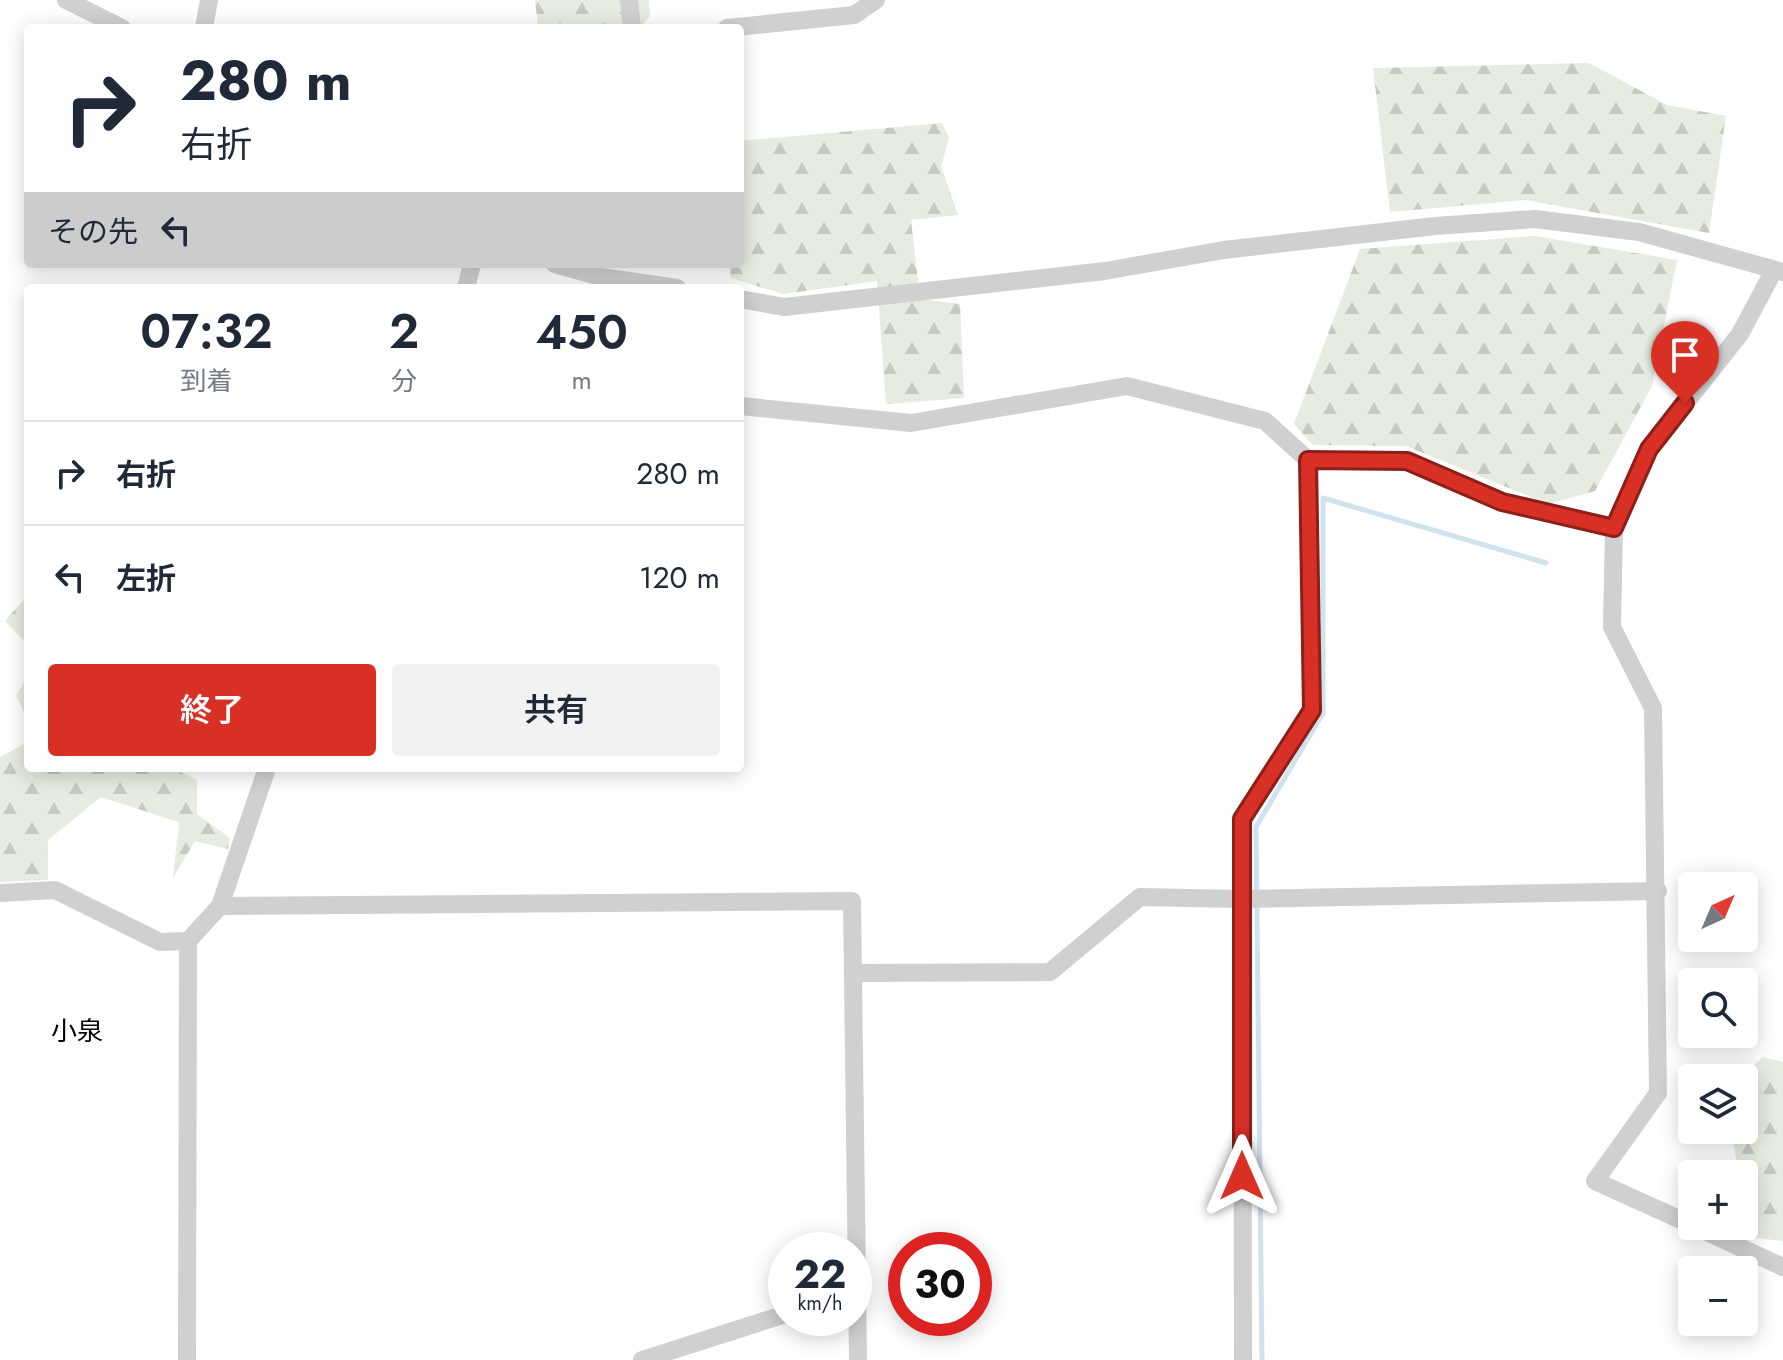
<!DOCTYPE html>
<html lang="ja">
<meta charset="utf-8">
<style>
:root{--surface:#fff;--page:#f2f2f3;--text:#1f2937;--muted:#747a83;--line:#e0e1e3;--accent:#d93025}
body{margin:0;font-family:Jost,"Noto Sans JP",sans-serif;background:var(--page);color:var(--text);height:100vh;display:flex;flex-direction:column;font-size:30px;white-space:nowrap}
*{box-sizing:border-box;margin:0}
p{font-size:26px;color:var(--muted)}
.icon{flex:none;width:44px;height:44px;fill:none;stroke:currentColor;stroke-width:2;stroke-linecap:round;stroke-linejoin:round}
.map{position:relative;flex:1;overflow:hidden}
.panel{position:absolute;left:24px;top:284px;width:720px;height:488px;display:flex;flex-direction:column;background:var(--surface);border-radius:8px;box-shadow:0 4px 20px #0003}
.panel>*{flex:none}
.banner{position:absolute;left:24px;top:24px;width:720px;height:244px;border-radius:8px;box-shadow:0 4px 20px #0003;background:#fff;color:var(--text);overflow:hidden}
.needle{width:52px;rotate:44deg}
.tools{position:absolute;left:1678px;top:872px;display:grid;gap:16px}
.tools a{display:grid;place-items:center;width:80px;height:80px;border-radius:8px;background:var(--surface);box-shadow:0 4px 20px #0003;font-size:40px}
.speed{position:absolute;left:768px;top:1232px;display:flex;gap:16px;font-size:40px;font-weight:700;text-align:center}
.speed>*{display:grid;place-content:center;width:104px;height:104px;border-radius:50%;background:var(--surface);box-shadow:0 4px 20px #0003;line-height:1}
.speed small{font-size:20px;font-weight:400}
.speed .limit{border:12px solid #d22;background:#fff;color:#111}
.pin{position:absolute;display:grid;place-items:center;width:68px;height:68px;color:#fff;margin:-82px -34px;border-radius:50% 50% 50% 0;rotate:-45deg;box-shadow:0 0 8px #0007}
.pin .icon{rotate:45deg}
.me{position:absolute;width:88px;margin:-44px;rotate:0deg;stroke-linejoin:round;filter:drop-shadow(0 0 6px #0008)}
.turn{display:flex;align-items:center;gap:28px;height:168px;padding:0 24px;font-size:36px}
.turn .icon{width:104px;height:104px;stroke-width:2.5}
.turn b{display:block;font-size:56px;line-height:68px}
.then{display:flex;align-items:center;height:76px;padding:0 24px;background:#0003;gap:16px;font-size:30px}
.eta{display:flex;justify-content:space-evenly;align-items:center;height:136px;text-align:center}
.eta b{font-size:48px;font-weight:600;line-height:56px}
.action{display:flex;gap:16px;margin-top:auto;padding:16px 24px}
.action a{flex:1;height:92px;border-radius:8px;background:var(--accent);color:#fff;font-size:32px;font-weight:600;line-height:92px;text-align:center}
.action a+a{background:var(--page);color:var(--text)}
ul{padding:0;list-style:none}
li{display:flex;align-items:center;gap:24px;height:104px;padding:0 24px;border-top:2px solid var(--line)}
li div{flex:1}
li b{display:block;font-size:30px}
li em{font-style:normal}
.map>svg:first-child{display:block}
.forest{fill:url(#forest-firs)}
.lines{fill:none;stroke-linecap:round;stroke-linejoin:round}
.stream{stroke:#cfe2ee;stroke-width:5}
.minor{stroke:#d0d0d0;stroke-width:18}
.route-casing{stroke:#8d1f18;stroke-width:20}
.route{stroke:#d93025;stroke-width:14}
.labels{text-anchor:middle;stroke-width:8;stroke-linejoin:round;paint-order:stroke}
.neighbourhood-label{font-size:26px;fill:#000;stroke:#fff}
</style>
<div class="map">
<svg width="1783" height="1360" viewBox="0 0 1783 1360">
<defs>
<pattern id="forest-firs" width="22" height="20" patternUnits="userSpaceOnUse" patternTransform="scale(2)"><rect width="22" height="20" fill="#e6ecdf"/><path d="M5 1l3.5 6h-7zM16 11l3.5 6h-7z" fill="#c6cbc0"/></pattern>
</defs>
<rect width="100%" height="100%" fill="#fff"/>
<g class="forest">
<path d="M535 0H649L650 16 640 28H538Z"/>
<path d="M1589 63 1667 105 1726 116 1709 233 1525 200 1390 212 1373 68Z"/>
<path d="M942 123 949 138 941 166 958 215 911 220 920 299 960 304 964 398 886 404 877 281 783 294 731 278 729 264H740V141Z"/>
<path d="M1535 236 1677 260 1652 386 1595 491 1548 504 1406 446 1313 445 1294 424 1360 249Z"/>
<path d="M28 595V645L5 621Z"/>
<path d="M28 676V721L16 695Z"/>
<path d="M28 742V768H172L197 780V814L230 838 228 849 195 841 173 878 179 822 101 797 48 840V880L0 882V757Z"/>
<path d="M1763 1057 1783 1062V1241L1747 1237 1744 1174H1738L1732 1130H1744V1078H1740Z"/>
</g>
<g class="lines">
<path class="stream" d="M1262 1360 1256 827 1323 713V498L1546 563"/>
<g class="minor">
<path d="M66 0 122 28"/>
<path d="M629 0 632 28"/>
<path d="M204 28 209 0"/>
<path d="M727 28 854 15 876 0"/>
<path d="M555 264 601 277 677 288"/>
<path d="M466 288 472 264"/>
<path d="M740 299 784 307 1105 271 1224 250 1435 226 1535 219 1639 232 1783 272"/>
<path d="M740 406 911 423 1127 386 1265 421 1308 460 1407 461 1502 502 1614 528"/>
<path d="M0 893 55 890 160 942 188 941"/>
<path d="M220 906 852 901 858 1360"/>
<path d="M853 973 1050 972 1140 897 1240 899 1658 891"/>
<path d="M1692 1225 1595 1181 1658 1093 1653 708 1612 627 1614 528 1649 449 1740 334 1774 270"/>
<path d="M1694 1226 1783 1267"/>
<path d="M187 1360 188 941 220 906 267 768"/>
<path d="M642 1360 786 1314"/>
<path d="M1243 1360 1242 819 1312 710 1308 460"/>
</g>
</g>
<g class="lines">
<g class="route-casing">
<path id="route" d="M1242 1176V819L1312 710 1308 460 1407 461 1502 502 1614 528 1649 449 1685 403"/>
</g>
<use href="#route" class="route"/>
</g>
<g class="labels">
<g class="neighbourhood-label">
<text x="77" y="1040">小泉</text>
</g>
</g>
</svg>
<div class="tools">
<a><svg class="needle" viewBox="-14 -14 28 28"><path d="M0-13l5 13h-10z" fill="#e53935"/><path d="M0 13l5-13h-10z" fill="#747a83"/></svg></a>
<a><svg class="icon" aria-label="search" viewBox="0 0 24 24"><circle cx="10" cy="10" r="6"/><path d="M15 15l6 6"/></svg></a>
<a><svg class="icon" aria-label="layers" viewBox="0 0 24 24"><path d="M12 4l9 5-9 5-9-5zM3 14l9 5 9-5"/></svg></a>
<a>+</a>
<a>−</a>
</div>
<div class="speed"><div>22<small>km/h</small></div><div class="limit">30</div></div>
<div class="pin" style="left:1685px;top:403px;background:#d93025"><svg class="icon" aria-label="arrive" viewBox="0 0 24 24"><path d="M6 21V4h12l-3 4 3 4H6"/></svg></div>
<svg class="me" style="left:1242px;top:1176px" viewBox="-20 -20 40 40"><path d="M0-17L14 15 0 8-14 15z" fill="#d93025" stroke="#fff" stroke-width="4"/></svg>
<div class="banner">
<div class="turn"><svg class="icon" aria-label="right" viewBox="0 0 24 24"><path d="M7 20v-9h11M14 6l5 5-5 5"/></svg><div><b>280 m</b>右折</div></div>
<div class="then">その先<svg class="icon" aria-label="left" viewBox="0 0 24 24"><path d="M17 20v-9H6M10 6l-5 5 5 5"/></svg></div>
</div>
<section class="panel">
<div class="eta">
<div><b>07:32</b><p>到着</p></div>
<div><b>2</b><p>分</p></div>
<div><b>450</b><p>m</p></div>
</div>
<ul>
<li><svg class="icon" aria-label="right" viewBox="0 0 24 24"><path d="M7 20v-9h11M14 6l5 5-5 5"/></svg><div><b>右折</b></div><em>280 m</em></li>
<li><svg class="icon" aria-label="left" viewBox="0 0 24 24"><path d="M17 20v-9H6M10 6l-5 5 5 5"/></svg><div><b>左折</b></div><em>120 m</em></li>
</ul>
<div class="action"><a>終了</a><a>共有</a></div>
</section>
</div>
